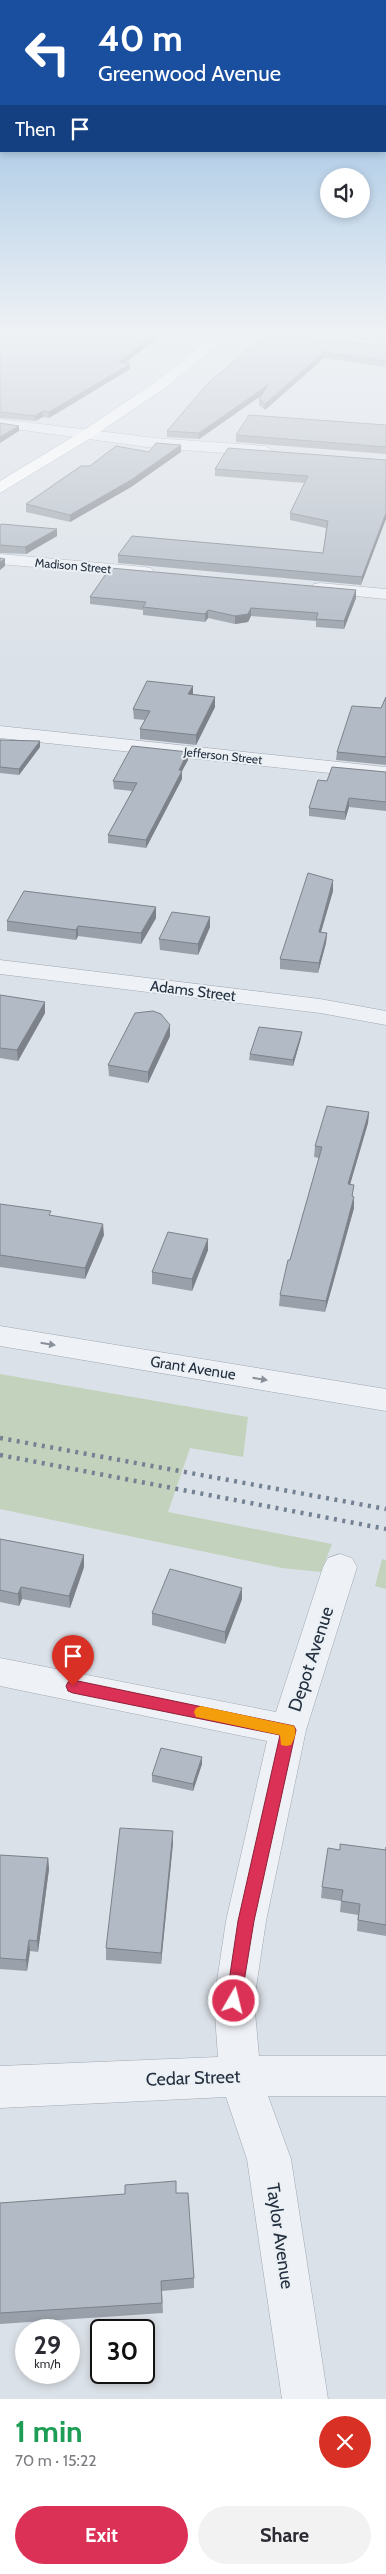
<!DOCTYPE html>
<meta charset="utf-8">
<style>
:root{--surface:#fff;--page:#f2f2f3;--text:#2b2b33;--muted:#7c7c81;--accent:#dc3156}
body{margin:0;font-family:Cabin,sans-serif;background:var(--page);color:var(--text);height:100vh;display:flex;flex-direction:column;font-size:19px;white-space:nowrap}
*{box-sizing:border-box;margin:0}
p{font-size:16px;color:var(--muted)}
.icon{flex:none;width:28px;height:28px;fill:none;stroke:currentColor;stroke-width:2;stroke-linecap:round;stroke-linejoin:round}
.map{position:relative;height:2399px;overflow:hidden}
.drawer{display:flex;flex-direction:column;background:var(--surface);flex:1}
.drawer>*{flex:none}
.banner{position:absolute;left:0px;top:0px;width:386px;height:152px;box-shadow:0 2px 8px #0003;background:#1a4fa0;color:#fff;overflow:hidden}
.tools{position:absolute;left:320px;top:168px;display:grid;gap:10px}
.tools a{display:grid;place-items:center;width:50px;height:50px;border-radius:50%;background:var(--surface);box-shadow:0 2px 8px #0003;font-size:25px}
.speed{position:absolute;left:15px;top:2319px;display:flex;gap:10px;font-size:25px;font-weight:700;text-align:center}
.speed>*{display:grid;place-content:center;width:65px;height:65px;border-radius:50%;background:var(--surface);box-shadow:0 2px 8px #0003;line-height:1}
.speed small{font-size:12px;font-weight:400}
.speed .limit{border:2px solid #111;border-radius:8px;background:#fff;color:#111}
.pin{position:absolute;display:grid;place-items:center;width:42px;height:42px;color:#fff;margin:-51px -21px;border-radius:50% 50% 50% 0;rotate:-45deg;box-shadow:0 0 5px #0007}
.pin .icon{rotate:45deg}
.me{position:absolute;width:55px;margin:-28px;rotate:8deg;stroke-linejoin:round;filter:drop-shadow(0 0 4px #0008)}
.turn{display:flex;align-items:center;gap:18px;height:105px;padding:0 15px;font-size:22px}
.turn .icon{width:65px;height:65px;stroke-width:2.5}
.turn b{display:block;font-size:35px;line-height:42px}
.then{display:flex;align-items:center;height:48px;padding:0 15px;background:#0003;gap:10px;font-size:19px}
.round{display:grid;place-items:center;flex:none;width:52px;height:52px;border-radius:26px;background:var(--page)}
.overview{display:flex;align-items:center;justify-content:space-between;height:85px;padding:0 15px}
h1{font-size:30px;font-weight:700;line-height:38px;color:#1e9e55}
.button{display:flex;gap:10px;margin-top:auto;padding:10px 15px}
.button a{flex:1;height:58px;border-radius:30px;background:var(--accent);color:#fff;font-size:20px;font-weight:700;line-height:58px;text-align:center}
.button a+a{background:var(--page);color:var(--text)}
.map>svg:first-child{display:block}
.green{fill:#c3d2bc}
.lines{fill:none;stroke-linecap:round;stroke-linejoin:round}
.minor-casing{stroke:#a0a8b2;stroke-width:1}
.major-casing{stroke:#9aa6b4;stroke-width:1}
.minor{fill:#eef1f6;fill-rule:evenodd}
.major{fill:#fff;fill-rule:evenodd}
.rail{stroke:#738193;stroke-width:4.5;stroke-dasharray:3 5.5;stroke-linecap:butt}
.wall{fill:#99a0a9}
.shaded-wall{fill:#7d828a}
.building{fill:#b2bac5;stroke:#7d828a}
.oneway{fill:#89909a}
.route{fill:#dc3156;stroke:#8f2038}
.slow{fill:#f59e0b}
.labels{text-anchor:middle;stroke-width:4;stroke-linejoin:round;paint-order:stroke}
.far-street-label{font-size:12px;fill:#24303f;stroke:#ebf0f5}
.street-label{font-size:15px;fill:#24303f;stroke:#ebf0f5}
.near-street-label{font-size:18px;fill:#24303f;stroke:#ebf0f5}
</style>
<div class="map">
<svg width="386" height="2399" viewBox="0 0 386 2399">
<rect width="100%" height="100%" fill="#dbe1e8"/>
<g class="green">
<path d="M0 1374 248 1417 243 1457 190 1448 168 1512 332 1544 321 1572 282 1568 0 1509Z"/>
<path d="M382 1559 386 1560V1589L375 1586Z"/>
</g>
<g class="lines">
<g class="minor-casing">
<g id="minor">
<path d="M233 331H280L386 342V350L240 335Z"/>
<path d="M0 419 155 438 265 446 273 451 265 456 155 448 0 427Z"/>
<path d="M0 554 145 567 151 568 154 572 151 576 145 577 0 564Z"/>
<path d="M320 583 386 589V599L314 592 311 588 314 584Z"/>
<path d="M0 726 386 767V779L0 738Z"/>
<path d="M0 960 320 999 386 1011V1025L320 1013 0 974Z"/>
<path d="M0 1326 386 1389V1411L0 1346Z"/>
<path d="M340 1554 352 1558 357 1567 306 1730 266 1921 254 2001 259 2056H386V2096H268L291 2159 328 2399H282L247 2159 226 2097 0 2108V2066L218 2057 214 2001 226 1921 267 1741 0 1686V1658L276 1712 323 1567 328 1558Z"/>
</g>
</g>
<g class="major-casing">
<path id="major" d="M220 331H235L165 388 91 438 0 493V481L81 432 155 382Z"/>
</g>
<use href="#minor" class="minor"/>
<use href="#major" class="major"/>
<g class="rail">
<path d="M0 1438 386 1509"/>
<path d="M0 1455 386 1529"/>
</g>
</g>
<g class="wall">
<path d="M0 331H166L125 363 130 364V369L49 418 43 417 35 421 0 418Z"/>
<path d="M297 331H386V340Z"/>
<path d="M267 334 386 346V367L324 358 265 410 259 405V399L262 395 199 439 167 437V431Z"/>
<path d="M386 425V454L236 442V435Z"/>
<path d="M149 452H181L131 487 70 522 26 512V504L90 466Z"/>
<path d="M386 460 361 585 118 563V555L323 553 326 528 290 520V513L305 483 215 476V469Z"/>
<path d="M0 525 57 529V536L26 554 0 553Z"/>
<path d="M90 597 356 598 344 629 316 627V621L251 616 248 622 235 624 208 618 205 622 143 615V610L90 604Z"/>
<path d="M193 694 215 697V707L196 745 140 739V729L145 720 134 719 133 709Z"/>
<path d="M386 697V765L336 760 337 752 381 708Z"/>
<path d="M0 740 40 747 19 775 0 773Z"/>
<path d="M188 752V760L182 771V779L146 848 108 843V835L132 791 114 789 113 781Z"/>
<path d="M386 772V811L349 807 345 820 309 816V808L327 781Z"/>
<path d="M333 891 321 932 327 933 326 943 318 973 280 969V959Z"/>
<path d="M210 917V927L198 955 160 950 159 939Z"/>
<path d="M156 918 141 944 78 936 76 940 7 931V921Z"/>
<path d="M0 995 45 1002V1013L18 1061 0 1058Z"/>
<path d="M170 1036 148 1083 109 1076 108 1065Z"/>
<path d="M301 1038 293 1066 249 1060 250 1054Z"/>
<path d="M369 1112 368 1123 350 1184 353 1197 354 1208 325 1312 279 1306 280 1295 290 1260 319 1158 314 1157 315 1146Z"/>
<path d="M0 1204 51 1216 104 1235 85 1279 0 1267Z"/>
<path d="M208 1239V1250L192 1291 152 1284V1272Z"/>
<path d="M0 1539 84 1555V1567L70 1608 22 1599 19 1606 0 1602Z"/>
<path d="M242 1599 225 1644 152 1625V1613Z"/>
<path d="M202 1757V1764L193 1791 152 1782V1775Z"/>
<path d="M173 1843 161 1964 106 1960V1948Z"/>
<path d="M386 1847V1936L357 1931 358 1915 340 1912 341 1901 321 1898 322 1887 340 1850H386Z"/>
<path d="M0 1855 48 1858 49 1869 38 1952 30 1951 27 1971 0 1969Z"/>
<path d="M176 2193 194 2278V2288L162 2291 163 2313 0 2324V2203Z"/>
</g>
<g class="shaded-wall">
<path d="M159 331H166L119 368V362Z"/>
<path d="M324 352V358L265 410V404Z"/>
<path d="M130 364V369L49 418V412Z"/>
<path d="M268 385V391L199 439V433Z"/>
<path d="M43 411V417L35 421V416Z"/>
<path d="M19 426V431L0 443V437Z"/>
<path d="M181 445V452L131 487 70 522V515Z"/>
<path d="M386 513V519L361 585 362 577Z"/>
<path d="M57 529V536L26 554 25 547Z"/>
<path d="M5 559V566L0 570V562Z"/>
<path d="M356 590V598L344 629V621Z"/>
<path d="M251 608V616L248 622 235 624V616Z"/>
<path d="M208 610V618L205 622V614Z"/>
<path d="M193 686V695L188 694Z"/>
<path d="M215 697V707L196 745V735Z"/>
<path d="M40 741V747L19 775V769Z"/>
<path d="M188 752V760L182 771V779L146 848V840Z"/>
<path d="M349 798V807L345 820V812Z"/>
<path d="M333 880V891L318 942 319 932Z"/>
<path d="M156 907V918L141 944V933Z"/>
<path d="M210 917V927L198 955V944Z"/>
<path d="M78 926V936L76 940V930Z"/>
<path d="M327 933 326 943 318 973 319 963Z"/>
<path d="M45 1002V1013L18 1061 17 1050Z"/>
<path d="M170 1025V1036L148 1083V1072Z"/>
<path d="M302 1032 301 1038 293 1066V1060Z"/>
<path d="M369 1112 368 1123 347 1195 348 1184Z"/>
<path d="M354 1197V1208L325 1312 326 1301Z"/>
<path d="M103 1224 104 1235 85 1279V1268Z"/>
<path d="M208 1239V1250L192 1291V1279Z"/>
<path d="M84 1555V1567L70 1608 69 1596Z"/>
<path d="M21 1587 22 1599 19 1606 18 1594Z"/>
<path d="M242 1588V1599L225 1644V1632Z"/>
<path d="M202 1757V1764L193 1791V1784Z"/>
<path d="M173 1831V1843L161 1964V1953Z"/>
<path d="M48 1858 49 1869 38 1952 37 1941Z"/>
<path d="M29 1940 30 1951 27 1971 26 1960Z"/>
</g>
<g class="building">
<path d="M0 331H159L119 362 130 364 49 412 43 411 35 416 0 412Z"/>
<path d="M351 331H386V335Z"/>
<path d="M267 334 386 346V361L324 352 265 404 259 399 268 385 199 433 167 431 209 382Z"/>
<path d="M249 415 386 425V447L236 435Z"/>
<path d="M0 423 19 426 0 437Z"/>
<path d="M156 443 181 445 131 480 70 515 26 504 81 466H90L116 446 149 452Z"/>
<path d="M228 448 386 460V513L362 577 118 555 132 536 323 553 328 521 290 513 308 476 215 469Z"/>
<path d="M2 524 57 529 25 547 0 545V525Z"/>
<path d="M0 558 5 559 0 562Z"/>
<path d="M110 568 356 590 344 621 316 619 318 613 251 608 248 614 235 616 208 610 205 614 143 607 146 602 90 597Z"/>
<path d="M147 681 193 686 188 694 215 697 196 735 140 729 150 711 133 709Z"/>
<path d="M386 697V757L337 752 352 706 381 708Z"/>
<path d="M0 740 40 741 19 769 0 767Z"/>
<path d="M132 746 188 752 179 770 182 771 146 840 108 835 137 783 113 781Z"/>
<path d="M332 767 386 772V802L349 798 345 812 309 808 318 780 327 781Z"/>
<path d="M308 873 333 880 319 932 327 933 319 963 280 959Z"/>
<path d="M24 891 156 907 141 933 78 926 76 930 7 921Z"/>
<path d="M172 912 210 917 198 944 159 939Z"/>
<path d="M0 995 45 1002 17 1050 0 1048Z"/>
<path d="M153 1011 161 1014 170 1025 148 1072 108 1065 135 1013Z"/>
<path d="M259 1027 302 1032 293 1060 250 1054Z"/>
<path d="M327 1106 369 1112 348 1184 354 1185 352 1196 354 1197 326 1301 280 1295 288 1260H290L322 1147 315 1146Z"/>
<path d="M0 1204 51 1211 49 1215 103 1224 85 1268 0 1255Z"/>
<path d="M168 1232 208 1239 192 1279 152 1272Z"/>
<path d="M0 1539 84 1555 69 1596 21 1587 18 1594 0 1590Z"/>
<path d="M170 1569 242 1588 225 1632 152 1613Z"/>
<path d="M161 1748 202 1757 193 1784 152 1775Z"/>
<path d="M120 1828 173 1831 161 1953 106 1948Z"/>
<path d="M340 1844 386 1850V1847V1925L358 1920 360 1904 341 1901 343 1890 322 1887 328 1848 340 1850Z"/>
<path d="M0 1855 48 1858 37 1941 29 1940 26 1960 0 1958Z"/>
<path d="M176 2181V2193H188L194 2278 161 2281 162 2303 0 2313V2203L125 2194V2185Z"/>
</g>
<defs><path id="oneway-solid" d="M-6-.8H1V-3.2L6.5 0L1 3.2V.8H-6Z" transform="scale(1.25)"/></defs>
<g class="oneway">
<use href="#oneway-solid" transform="translate(48 1344) rotate(9)"/>
<use href="#oneway-solid" transform="translate(260 1379) rotate(9)"/>
</g>
<linearGradient id="sky" x2="0" y2="1"><stop stop-color="#85b3dd"/><stop offset="0.5" stop-color="#eff2f5"/><stop offset="1" stop-color="#eff2f5" stop-opacity="0"/></linearGradient>
<rect width="386" height="667" fill="url(#sky)"/>
<path class="route" d="M73 1680 294 1726 296 1730 254 1921 240 2006 234 2009 228 2006 226 2001 238 1921 280 1735 73 1693 68 1691 66 1686 68 1682Z"/>
<path class="slow" d="M201 1706 294 1726C297 1732 295 1738 291 1745L286 1746 281 1745 280 1735 196 1717 194 1712 196 1708Z"/>
<g class="labels">
<g class="far-street-label">
<text transform="translate(73 566) rotate(5)" y="4">Madison Street</text>
<text transform="translate(223 756) rotate(6)" y="4">Jefferson Street</text>
</g>
<g class="street-label">
<text transform="translate(193 991) rotate(7)" y="5">Adams Street</text>
<text transform="translate(193 1368) rotate(9)" y="5">Grant Avenue</text>
</g>
<g class="near-street-label">
<text transform="translate(311 1659) rotate(-72)" y="6">Depot Avenue</text>
<text transform="translate(193 2078) rotate(-2)" y="6">Cedar Street</text>
<text transform="translate(280 2236) rotate(82)" y="6">Taylor Avenue</text>
</g>
</g>
</svg>
<div class="tools">
<a><svg class="icon" aria-label="sound" viewBox="0 0 24 24"><path d="M4 9h4l5-4v14l-5-4H4zM17 9q2 3 0 6"/></svg></a>
</div>
<div class="speed"><div>29<small>km/h</small></div><div class="limit">30</div></div>
<div class="pin" style="left:73px;top:1686px;background:#d93025"><svg class="icon" aria-label="arrive" viewBox="0 0 24 24"><path d="M6 21V4h12l-3 4 3 4H6"/></svg></div>
<svg class="me" style="left:234px;top:2001px" viewBox="-20 -20 40 40"><circle r="17" fill="#dc3156" stroke="#fff" stroke-width="3"/><path d="M0-11L8 9 0 5-8 9z" fill="#fff"/></svg>
<div class="banner">
<div class="turn"><svg class="icon" aria-label="left" viewBox="0 0 24 24"><path d="M17 20v-9H6M10 6l-5 5 5 5"/></svg><div><b>40 m</b>Greenwood Avenue</div></div>
<div class="then">Then<svg class="icon" aria-label="arrive" viewBox="0 0 24 24"><path d="M6 21V4h12l-3 4 3 4H6"/></svg></div>
</div>
</div>
<section class="drawer">
<div class="overview"><div><h1>1 min</h1><p>70 m · 15:22</p></div><a class="round" style="background:#d93025;color:#fff"><svg class="icon" aria-label="close" viewBox="0 0 24 24"><path d="M6 6l12 12M18 6L6 18"/></svg></a></div>
<div class="button"><a>Exit</a><a>Share</a></div>
</section>
